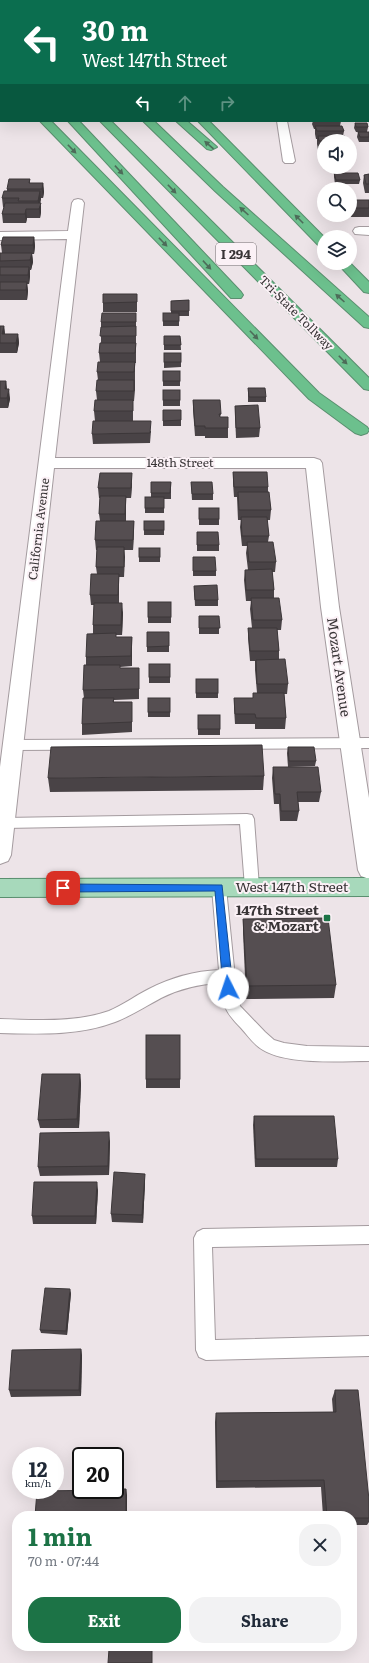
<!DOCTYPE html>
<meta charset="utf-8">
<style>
:root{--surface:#fff;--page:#f2f2f3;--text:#1f2937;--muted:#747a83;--accent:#1c7346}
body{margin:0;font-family:Literata,serif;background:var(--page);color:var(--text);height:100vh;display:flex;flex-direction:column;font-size:15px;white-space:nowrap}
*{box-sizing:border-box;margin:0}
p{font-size:13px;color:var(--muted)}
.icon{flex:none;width:22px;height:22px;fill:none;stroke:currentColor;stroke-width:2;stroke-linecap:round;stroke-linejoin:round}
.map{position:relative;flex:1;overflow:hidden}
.drawer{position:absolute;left:12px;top:1511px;width:345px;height:140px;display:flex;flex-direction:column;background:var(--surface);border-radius:16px;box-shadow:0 4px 16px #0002}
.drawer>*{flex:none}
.top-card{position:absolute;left:0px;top:0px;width:369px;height:122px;box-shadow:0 4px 16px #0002;background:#0b6e4f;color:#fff;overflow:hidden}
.fabs{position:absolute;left:317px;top:134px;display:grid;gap:8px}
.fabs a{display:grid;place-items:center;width:40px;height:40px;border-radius:50%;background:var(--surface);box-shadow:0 4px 16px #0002;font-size:20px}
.speed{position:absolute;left:12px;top:1447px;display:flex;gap:8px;font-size:20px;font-weight:700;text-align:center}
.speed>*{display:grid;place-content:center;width:52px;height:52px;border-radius:50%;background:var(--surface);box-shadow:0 4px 16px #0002;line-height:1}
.speed small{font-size:10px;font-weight:400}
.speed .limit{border:2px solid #111;border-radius:6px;background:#fff;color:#111}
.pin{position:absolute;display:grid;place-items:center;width:34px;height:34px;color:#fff;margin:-17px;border-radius:8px;box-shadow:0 2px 6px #0006}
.me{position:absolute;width:44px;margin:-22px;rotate:356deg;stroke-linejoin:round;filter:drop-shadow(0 0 3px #0008)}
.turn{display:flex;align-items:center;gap:14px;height:84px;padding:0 16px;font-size:18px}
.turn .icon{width:52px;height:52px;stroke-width:2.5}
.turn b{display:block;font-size:28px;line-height:34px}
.lanes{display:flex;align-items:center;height:38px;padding:0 16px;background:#0003;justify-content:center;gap:20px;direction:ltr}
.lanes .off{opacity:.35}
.round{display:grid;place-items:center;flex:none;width:42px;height:42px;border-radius:16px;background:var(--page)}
.overview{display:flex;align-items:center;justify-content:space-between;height:68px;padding:0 16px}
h1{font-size:24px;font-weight:700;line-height:30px;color:var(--accent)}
.primary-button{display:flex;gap:8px;margin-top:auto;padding:8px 16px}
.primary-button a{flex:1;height:46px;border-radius:16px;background:var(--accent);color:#fff;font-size:16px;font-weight:700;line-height:46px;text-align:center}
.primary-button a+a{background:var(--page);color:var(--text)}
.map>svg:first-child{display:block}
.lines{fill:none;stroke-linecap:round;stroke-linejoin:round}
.service-casing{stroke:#a49b9f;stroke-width:2}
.minor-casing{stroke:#a49b9f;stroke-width:2}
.primary-casing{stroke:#5a8f6f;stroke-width:2}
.motorway-casing{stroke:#5a8f6f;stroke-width:2}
.service{fill:#fff;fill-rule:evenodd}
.minor{fill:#fff;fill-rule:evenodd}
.primary{fill:#a7d9bb;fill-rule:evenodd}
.motorway{fill:#6cc08d;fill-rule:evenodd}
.wall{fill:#494346}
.shaded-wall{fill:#3c3739}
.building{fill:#554e51;stroke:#3c3739}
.oneway{fill:#4d6c59}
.route{fill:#1a73e8;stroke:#114b97}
.poi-dot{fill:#1c7346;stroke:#fbf1f6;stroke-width:1.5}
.labels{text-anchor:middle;stroke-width:4;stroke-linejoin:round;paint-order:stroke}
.far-street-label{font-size:12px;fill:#383436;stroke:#fbf1f6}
.shield{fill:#fbf1f6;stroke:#726d70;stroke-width:1}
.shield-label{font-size:13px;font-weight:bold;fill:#383436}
.street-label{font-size:14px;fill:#383436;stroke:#fbf1f6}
.poi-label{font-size:14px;font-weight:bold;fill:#383436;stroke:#fbf1f6;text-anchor:end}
</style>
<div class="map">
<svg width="369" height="1663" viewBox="0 0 369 1663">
<rect width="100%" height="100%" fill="#ede4e8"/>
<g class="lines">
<g class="service-casing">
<g id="service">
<path d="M369 738V748L13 750 8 748 6 745 8 742 13 740Z"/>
<path d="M247 814 252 815 254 819 259 887 257 891 252 893 247 891 245 887 240 824 4 828 0 827V819L4 818Z"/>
<path d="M219 882 224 884 226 888 236 988 240 1006 265 1032 274 1040 284 1043 307 1046 369 1047V1061C340 1061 288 1065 263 1050 254 1045 248 1036 241 1028 226 1013 222 1005 220 983 199 984 179 989 161 998 146 1006 131 1016 115 1022 78 1036 38 1034 0 1033V1019C35 1020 75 1023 109 1011 123 1005 135 996 149 989 170 978 195 971 219 970L212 888 214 884Z"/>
<path d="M369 1226V1244L212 1247 215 1340 369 1336V1356L206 1360 199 1357 196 1350 194 1238 197 1232 203 1229Z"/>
</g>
</g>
<g class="minor-casing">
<g id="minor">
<rect x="368" y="86" width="1" height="6"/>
<path d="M277 121H287L295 161 293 163H285L283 161Z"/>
<path d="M78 199 82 200 84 203 55 458H314L320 460 322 463 339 607 369 798V879L361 876 358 870 321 607 306 468H54L11 855 8 861 0 864V767L67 239 0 240V232L68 231 72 203 74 200Z"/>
<path d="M359 227H369V235L355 234 353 231 355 228Z"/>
</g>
</g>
<g class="primary-casing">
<path id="primary" d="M369 878V896L0 897V879Z"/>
</g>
<g class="motorway-casing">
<g id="motorway">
<rect x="18" y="0" width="9" height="1"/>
<rect x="45" y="0" width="9" height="1"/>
<rect x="99" y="0" width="8" height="1"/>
<path d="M162 0H177L162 1Z"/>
<path d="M0 11 1 12V18L0 17Z"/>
<rect x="0" y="45" width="1" height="7"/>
<rect x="0" y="82" width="1" height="6"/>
<path d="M40 121H51L319 393 367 427 369 430 367 433 361 435 355 433 309 399Z"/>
<path d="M68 121H79L241 292 243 295 241 298H231Z"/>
<path d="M100 121H111L369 378V390L364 389Z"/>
<path d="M143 121H154L223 187 369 317V328L364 327 215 191Z"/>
<path d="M176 121H187L217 147 211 150 207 149Z"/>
<path d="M198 121H209L324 237V248L320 247Z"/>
<path d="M337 263H350L369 282V293L364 292Z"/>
</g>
</g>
<use href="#service" class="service"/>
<use href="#minor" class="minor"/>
<use href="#primary" class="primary"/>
<use href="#motorway" class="motorway"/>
</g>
<g class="wall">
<path d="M313 121H341L340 126 344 131 343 136 324 141V150H318L317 144V139H316L315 134V129H314L312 124Z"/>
<rect x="354" y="121" width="12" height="1"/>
<path d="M355 123 368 127 367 132H356L354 128Z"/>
<path d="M358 132H369V142H359L357 137Z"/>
<path d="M334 173 360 180 359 184H335L334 177Z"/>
<path d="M369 174V193H365L363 183 364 175Z"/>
<path d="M30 179V183H43L44 192 43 198H41L40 203 41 212 40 218H27L26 223H3L2 214 4 207H3L2 198 7 191V189Z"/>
<path d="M350 200H369V217H339V215H350Z"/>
<path d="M34 237 35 246 34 254H32L33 262 31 270H30V276L29 284H27L28 291 27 300H0V253H2L1 245Z"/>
<path d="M137 294V312H103V303Z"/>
<path d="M189 300V316H179V326H163V313H171V301Z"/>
<path d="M136 313V363H135V390L134 401H133V421H95L94 411 97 400 96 391 98 380 97 372 100 362 99 353 101 343V322Z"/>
<path d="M0 326H4L5 334H18L19 343 17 353H0Z"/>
<path d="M164 336H180L181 350H164Z"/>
<path d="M164 353H181V367L164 368Z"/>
<rect x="163" y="371" width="17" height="15"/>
<path d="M0 381H6L7 389 10 399 8 408H0Z"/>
<path d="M248 388 266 397V402H248Z"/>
<rect x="163" y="390" width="17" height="16"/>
<path d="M193 400 221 414 220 417 228 428V438H205V436H195L193 410Z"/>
<path d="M235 406 260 428 259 437 236 438 235 415Z"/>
<rect x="163" y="410" width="18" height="16"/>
<path d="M151 431 150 443 93 444 92 434Z"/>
<path d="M233 472 268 487V492L271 510 270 520H267L269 536 268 542 276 562 275 572H272L274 590V598L282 620 281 630H277L279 651V659L288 684 287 694H284L286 718 285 729H255V724H235L234 708V698H253V693H257L255 670V661H250L248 638V628H252L250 609 251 601H246L244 580 245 570H248L246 553 247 546H242L240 527 241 520H238L237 497H234L233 483Z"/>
<path d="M151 482H171V499H164V513H145V497H151Z"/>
<path d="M191 482 213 494V500H192Z"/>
<path d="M132 483 131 498H126V521H134L133 550H124V577H119V603L123 613 122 635H116V637H132V666L120 667V668L139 678V699L114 700V702H132V732L82 735V724L84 698 83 690 86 665V657L93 633V625L94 605H91L90 595 97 574 96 567 97 550H96L95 540 100 521 99 514 100 498H99L98 488Z"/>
<path d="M199 508 219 519V525H199Z"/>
<rect x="144" y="521" width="20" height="14"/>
<path d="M197 532 219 545V551H197Z"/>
<rect x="139" y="548" width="21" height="14"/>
<path d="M193 557 216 571V576H193Z"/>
<path d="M194 586 218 600V606H195Z"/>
<path d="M171 602V623H148V617Z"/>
<rect x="199" y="616" width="20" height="18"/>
<path d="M169 632V652H147V647Z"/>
<rect x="149" y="664" width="21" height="19"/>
<path d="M196 679 218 693V698H196Z"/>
<rect x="148" y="698" width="22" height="19"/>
<path d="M198 715 220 729V735H198Z"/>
<path d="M288 747 316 761 315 766 288 767 287 753Z"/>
<path d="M273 767 321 792 319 802H298L299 811 297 821H280L279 804H274L272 778Z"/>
<path d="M264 776 263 790 50 792 48 778Z"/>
<path d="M243 919 336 985 334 998 246 999 243 932Z"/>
<path d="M180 1035V1088H146V1079Z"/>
<path d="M80 1074 81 1084 79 1128H40L38 1120Z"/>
<path d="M254 1116 338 1159 337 1167H255L253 1125Z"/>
<path d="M110 1141 109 1175 40 1176 38 1167Z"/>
<path d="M145 1182 143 1223 112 1222 111 1214Z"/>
<path d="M98 1190 96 1224H33L32 1216Z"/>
<path d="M71 1293 67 1335 41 1333 40 1330Z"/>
<path d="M81 1349 82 1356 81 1396 11 1397 9 1390Z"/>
<path d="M335 1390 369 1500V1522L367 1525H352V1516H323L321 1487 216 1488 215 1422 216 1413 333 1412 332 1399Z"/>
</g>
<g class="shaded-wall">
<path d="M43 183 44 192 43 198 42 189Z"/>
<path d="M40 191 41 199 39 210 38 201Z"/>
<path d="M41 203V212L40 218 39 209Z"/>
<path d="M26 209 27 218 26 223 25 214Z"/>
<path d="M34 237 35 246 34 254 33 245Z"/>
<path d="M32 253 33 262 31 270 30 260Z"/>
<path d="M29 267 30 276 29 284 28 275Z"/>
<path d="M27 282 28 291 27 300 26 290Z"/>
<path d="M4 326 5 335 2 334Z"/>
<path d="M18 334 19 343 17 353 16 343Z"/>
<path d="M6 381 7 391 6 399 5 389Z"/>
<path d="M9 389 10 399 8 408 7 398Z"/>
<path d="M132 473V483L131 498V488Z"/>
<path d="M126 496V524L125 514Z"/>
<path d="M134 521V531L133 550V540Z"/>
<path d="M124 547 125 557 124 577Z"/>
<path d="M119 574V584L118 605V595Z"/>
<path d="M122 603 123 613 122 635 121 625Z"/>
<path d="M132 637V666L131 656Z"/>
<path d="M80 1074 81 1084 79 1128 77 1119Z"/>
<path d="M109 1132 110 1141 109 1175 108 1166Z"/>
<path d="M145 1174V1182L143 1223 142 1215Z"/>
<path d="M97 1182 98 1190 96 1224 95 1216Z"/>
<path d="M70 1289 71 1293 67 1335 66 1331Z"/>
<path d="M81 1349 82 1356 81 1396 79 1390Z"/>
<path d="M126 1489 127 1495V1516H126Z"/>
</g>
<g class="building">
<path d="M355 123H367L368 127H356Z"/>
<path d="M315 126H342L344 131H317Z"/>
<path d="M358 132H369V137H360Z"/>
<path d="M318 136H345L347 141H319Z"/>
<path d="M334 173H358L360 180H336Z"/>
<path d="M369 174V184H366L364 175Z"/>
<path d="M9 179H30L29 183H43L42 189H7Z"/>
<path d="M4 191H40L38 201H18L19 198H2Z"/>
<rect x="350" y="200" width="19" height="8"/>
<path d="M5 203H41L39 209H26L25 214H2Z"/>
<path d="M3 237H34L33 245H1Z"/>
<path d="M0 253H32L30 260 0 261Z"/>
<path d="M0 267H29L28 275H0Z"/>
<path d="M0 282H27L26 290H0Z"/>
<path d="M103 294H137V302L103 303Z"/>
<path d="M189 300V311H171V301Z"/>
<path d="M102 313H136V322H101Z"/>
<rect x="163" y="313" width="16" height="8"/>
<path d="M0 326H4L2 334H18L16 343H0Z"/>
<path d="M136 326V336H100L101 327Z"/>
<path d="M164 336H180L181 345H164Z"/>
<path d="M100 343H136L135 353H99Z"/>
<rect x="164" y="353" width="17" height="9"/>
<path d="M98 362H135L134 372H97Z"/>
<rect x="163" y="371" width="17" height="10"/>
<path d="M97 380H134V391H96Z"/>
<path d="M0 381H6L5 389H9L7 398H0Z"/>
<path d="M248 388H265L266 397H249Z"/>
<rect x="163" y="390" width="17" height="10"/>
<path d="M95 400H133V411H94Z"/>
<path d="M193 400H220L221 414H219L220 417H228V428H205V426H195Z"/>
<path d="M258 405 260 428H236L235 406Z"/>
<path d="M163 410H181V420L163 421Z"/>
<path d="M93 421H151L150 433 92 434Z"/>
<path d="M233 472H267L268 487H234Z"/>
<path d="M100 473H132L131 488H98Z"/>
<path d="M151 482H171L170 493H151Z"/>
<path d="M191 482H212L213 494H192Z"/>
<path d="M238 492H269L271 510H239Z"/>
<path d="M100 496H126L125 514H99Z"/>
<rect x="145" y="497" width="19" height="11"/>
<rect x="199" y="508" width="20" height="11"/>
<path d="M241 517H267L269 536H242Z"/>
<path d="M96 521H134L133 540H95Z"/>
<rect x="144" y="521" width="20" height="9"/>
<path d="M197 532H218L219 545H197Z"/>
<path d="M247 542H273L276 562H249Z"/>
<path d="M97 547H124V567H96Z"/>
<rect x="139" y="548" width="21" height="9"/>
<path d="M193 557H215L216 571H193Z"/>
<path d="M272 569 274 590H246L245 570Z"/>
<path d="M91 574H119L118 595H90Z"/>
<path d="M217 585 218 600H195L194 586Z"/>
<path d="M251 598H279L282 620H253Z"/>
<rect x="148" y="602" width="23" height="15"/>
<path d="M94 603H122L121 625H93Z"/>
<path d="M199 616H219L220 628H199Z"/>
<path d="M248 628H277L279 651H250Z"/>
<path d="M147 632H169V646L147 647Z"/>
<path d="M116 633V637H132L131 656 86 657 87 634Z"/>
<path d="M285 659 288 684H257L256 660Z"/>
<rect x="149" y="664" width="21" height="13"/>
<path d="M84 665H120V668H139V689L83 690Z"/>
<rect x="196" y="679" width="22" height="14"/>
<path d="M253 693H284L286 718H256L255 714H235L234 698H253Z"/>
<path d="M83 698H114L113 702H132V722L82 724Z"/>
<rect x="148" y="698" width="22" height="14"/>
<rect x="198" y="715" width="22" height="14"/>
<path d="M262 745 264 776 48 778 51 747Z"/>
<path d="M288 747H314L316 761H289Z"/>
<path d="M273 767H318L321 792H297L299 811H281L280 794H275Z"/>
<path d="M328 918 336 985 247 986 243 919Z"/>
<rect x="146" y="1035" width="34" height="44"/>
<path d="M42 1074H80L77 1119 38 1120Z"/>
<path d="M254 1116H334L338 1159H256Z"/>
<path d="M109 1132 108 1166 38 1167 40 1133Z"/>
<path d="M114 1172 145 1174 142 1215 111 1214Z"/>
<path d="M34 1182H97L95 1216H32Z"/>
<path d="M45 1288 70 1289 66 1331 40 1330Z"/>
<path d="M81 1349 79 1390H9L12 1350Z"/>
<path d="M335 1390H358L369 1500V1518H352V1516H327L324 1480 217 1481 216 1413 336 1412Z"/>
<path d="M115 1489H126V1516H35L37 1491 115 1490Z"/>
<path d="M152 1648V1663H108L109 1649Z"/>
</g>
<defs><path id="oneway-solid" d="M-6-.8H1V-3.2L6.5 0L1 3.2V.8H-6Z"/></defs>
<g class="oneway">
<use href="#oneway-solid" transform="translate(209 145) rotate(-139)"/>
<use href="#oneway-solid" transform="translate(72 149) rotate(46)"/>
<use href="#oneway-solid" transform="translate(119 170) rotate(47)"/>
<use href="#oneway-solid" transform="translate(172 189) rotate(46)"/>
<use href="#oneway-solid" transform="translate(244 211) rotate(-138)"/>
<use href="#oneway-solid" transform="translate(299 219) rotate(-135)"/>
<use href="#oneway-solid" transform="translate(163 242) rotate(46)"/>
<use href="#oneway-solid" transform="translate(207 265) rotate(47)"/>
<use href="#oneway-solid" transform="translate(340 298) rotate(-138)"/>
<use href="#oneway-solid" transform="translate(254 335) rotate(46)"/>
<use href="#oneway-solid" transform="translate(343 360) rotate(45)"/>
</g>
<path class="route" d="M63 884 222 885 233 988 231 991 228 992 224 991 223 988 215 891 63 892 59 891 58 888 59 885Z"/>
<rect class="poi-dot" x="323" y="914" width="8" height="8" rx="2"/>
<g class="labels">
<g class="far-street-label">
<text transform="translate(296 313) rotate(45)" y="4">Tri-State Tollway</text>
<text x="180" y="467">148th Street</text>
<text transform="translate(39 529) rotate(-83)" y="4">California Avenue</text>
</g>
<rect class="shield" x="216" y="243" width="40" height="22" rx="3"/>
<g class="shield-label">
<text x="236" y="259">I 294</text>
</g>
<g class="street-label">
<text transform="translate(339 667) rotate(82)" y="5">Mozart Avenue</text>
<text x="292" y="892">West 147th Street</text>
</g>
<g class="poi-label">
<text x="319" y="915">147th Street<tspan x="319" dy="16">&amp; Mozart</tspan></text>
</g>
</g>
</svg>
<div class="fabs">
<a><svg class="icon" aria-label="sound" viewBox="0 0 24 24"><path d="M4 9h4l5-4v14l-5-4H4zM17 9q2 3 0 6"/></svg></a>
<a><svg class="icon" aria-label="search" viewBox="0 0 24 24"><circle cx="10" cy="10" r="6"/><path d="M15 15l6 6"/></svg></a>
<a><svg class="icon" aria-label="layers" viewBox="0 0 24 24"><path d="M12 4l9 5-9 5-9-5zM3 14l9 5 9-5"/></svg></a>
</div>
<div class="speed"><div>12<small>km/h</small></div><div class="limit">20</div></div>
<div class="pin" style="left:63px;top:888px;background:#d93025"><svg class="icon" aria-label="arrive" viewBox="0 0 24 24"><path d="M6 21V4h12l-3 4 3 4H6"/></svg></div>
<svg class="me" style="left:228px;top:988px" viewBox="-20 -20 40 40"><circle r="19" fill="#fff"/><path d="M0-13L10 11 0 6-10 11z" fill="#1a73e8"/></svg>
<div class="top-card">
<div class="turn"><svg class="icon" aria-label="left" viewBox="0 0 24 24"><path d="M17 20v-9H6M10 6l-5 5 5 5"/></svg><div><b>30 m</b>West 147th Street</div></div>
<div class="lanes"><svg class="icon" aria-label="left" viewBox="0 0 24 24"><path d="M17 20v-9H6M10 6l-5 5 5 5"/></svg><svg class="icon off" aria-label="ahead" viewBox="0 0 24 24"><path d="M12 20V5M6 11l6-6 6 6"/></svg><svg class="icon off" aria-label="right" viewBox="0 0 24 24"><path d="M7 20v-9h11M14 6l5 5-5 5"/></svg></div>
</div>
<section class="drawer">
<div class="overview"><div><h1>1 min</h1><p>70 m · 07:44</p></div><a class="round"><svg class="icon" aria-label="close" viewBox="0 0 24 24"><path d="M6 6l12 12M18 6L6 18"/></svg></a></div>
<div class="primary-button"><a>Exit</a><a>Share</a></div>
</section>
</div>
